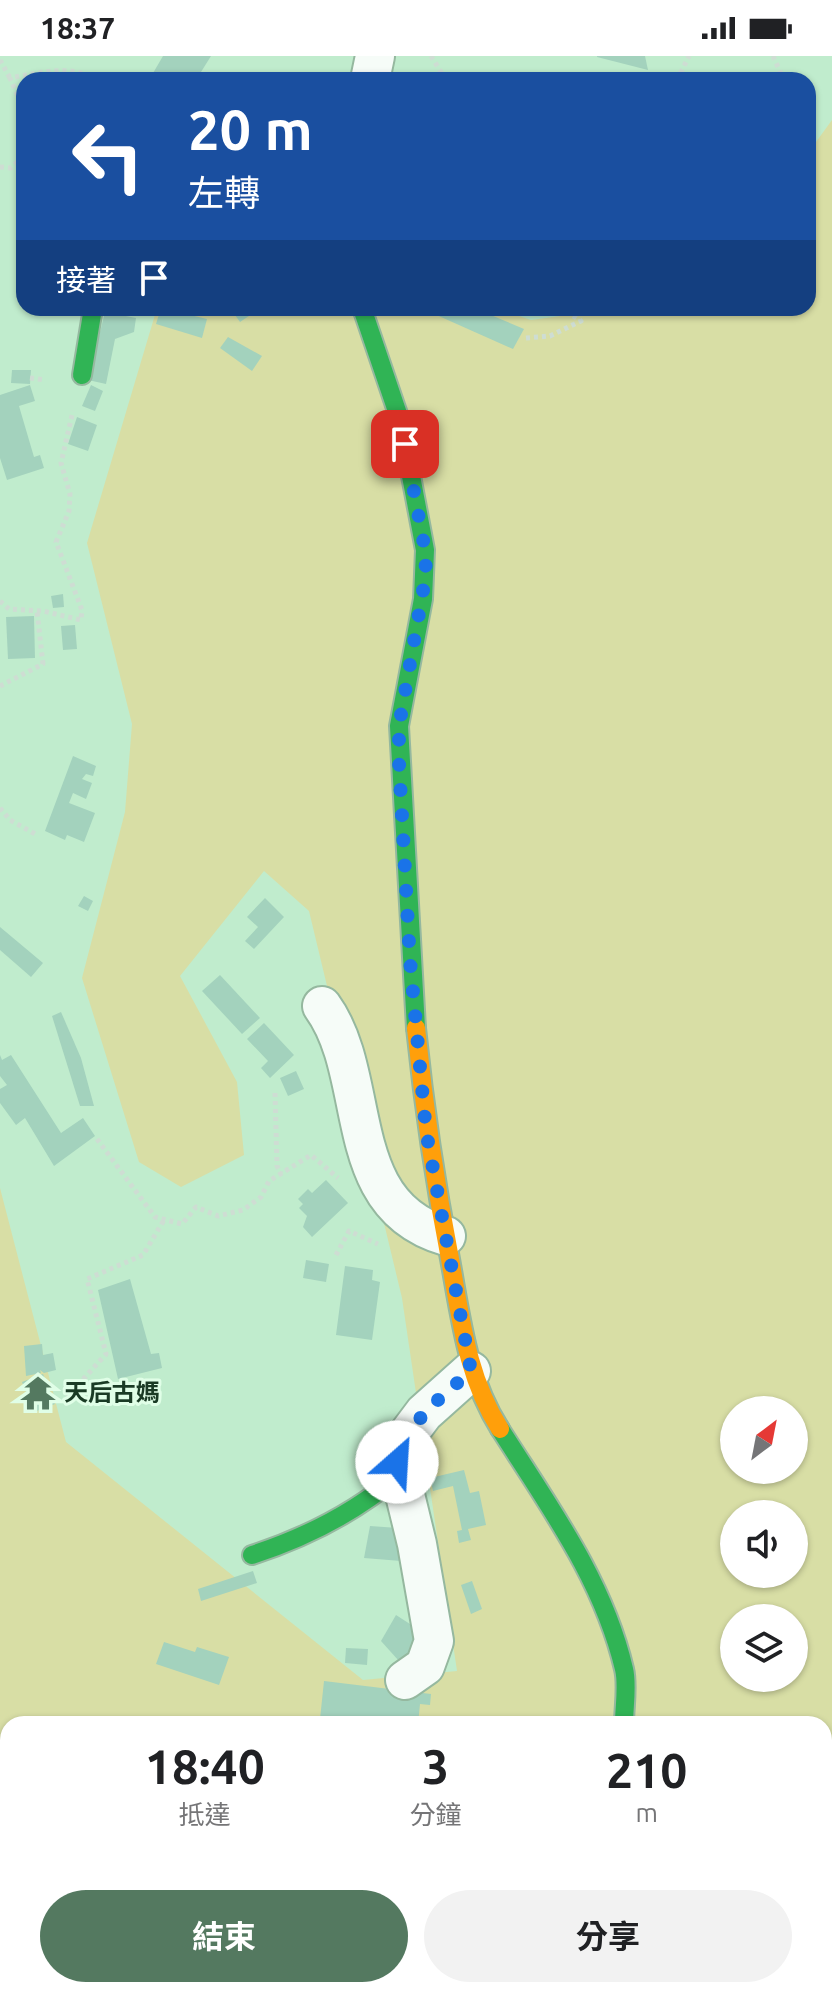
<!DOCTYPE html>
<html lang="zh-TW">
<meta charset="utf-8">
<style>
:root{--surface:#fff;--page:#f2f2f2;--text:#202124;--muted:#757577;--accent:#547960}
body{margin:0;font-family:Ubuntu,"Noto Sans TC",sans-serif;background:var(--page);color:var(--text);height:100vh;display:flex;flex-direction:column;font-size:30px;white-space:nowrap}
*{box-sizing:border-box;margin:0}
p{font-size:26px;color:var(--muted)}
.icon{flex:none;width:44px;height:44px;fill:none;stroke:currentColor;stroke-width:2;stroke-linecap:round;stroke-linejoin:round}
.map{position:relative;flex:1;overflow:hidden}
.sheet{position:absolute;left:0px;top:1660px;width:832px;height:282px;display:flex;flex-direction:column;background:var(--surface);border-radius:24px 24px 0 0;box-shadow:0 2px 6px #0004}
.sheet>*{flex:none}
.hud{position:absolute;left:16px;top:16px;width:800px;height:244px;border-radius:24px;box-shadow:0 2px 6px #0004;background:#1a4fa0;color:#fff;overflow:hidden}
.needle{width:52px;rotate:32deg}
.tools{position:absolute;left:720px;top:1340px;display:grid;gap:16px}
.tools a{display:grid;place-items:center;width:88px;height:88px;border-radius:50%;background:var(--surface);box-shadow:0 2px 6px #0004;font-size:40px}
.pin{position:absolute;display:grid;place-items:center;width:68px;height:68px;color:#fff;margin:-34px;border-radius:16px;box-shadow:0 4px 12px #0006}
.me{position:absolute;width:88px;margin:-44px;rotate:26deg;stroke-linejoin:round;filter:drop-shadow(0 0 6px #0008)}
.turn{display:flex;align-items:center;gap:28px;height:168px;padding:0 40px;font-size:36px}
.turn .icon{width:104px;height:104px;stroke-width:2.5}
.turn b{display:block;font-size:56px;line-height:68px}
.then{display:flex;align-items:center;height:76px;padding:0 40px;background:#0003;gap:16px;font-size:30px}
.eta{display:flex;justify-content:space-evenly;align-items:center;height:136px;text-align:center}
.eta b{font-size:48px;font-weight:700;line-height:56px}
.cta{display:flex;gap:16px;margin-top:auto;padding:16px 40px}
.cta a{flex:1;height:92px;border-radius:48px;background:var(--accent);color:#fff;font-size:32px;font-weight:700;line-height:92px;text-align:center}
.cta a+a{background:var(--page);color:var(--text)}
.status{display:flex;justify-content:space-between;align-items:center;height:56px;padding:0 40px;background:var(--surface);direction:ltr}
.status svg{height:22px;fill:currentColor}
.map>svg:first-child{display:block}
.green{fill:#d8dea5;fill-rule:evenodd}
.building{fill:#a3d2bd}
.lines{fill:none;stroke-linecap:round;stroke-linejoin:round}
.street-casing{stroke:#95b89f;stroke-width:42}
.fast-casing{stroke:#95b89f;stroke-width:22}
.slow-casing{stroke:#95b89f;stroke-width:22}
.path{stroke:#ceddd3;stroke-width:5;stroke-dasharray:4 4;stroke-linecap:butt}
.street{stroke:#f6fcf8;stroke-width:38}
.fast{stroke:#30b455;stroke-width:18}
.slow{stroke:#ff9f0a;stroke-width:18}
.route{stroke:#1a73e8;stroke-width:14;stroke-dasharray:0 25.2}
.labels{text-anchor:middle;stroke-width:6;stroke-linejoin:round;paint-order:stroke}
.poi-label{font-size:24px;font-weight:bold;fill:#1a3b25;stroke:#e0fee7;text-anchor:start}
</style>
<div class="status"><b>18:37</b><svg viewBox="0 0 49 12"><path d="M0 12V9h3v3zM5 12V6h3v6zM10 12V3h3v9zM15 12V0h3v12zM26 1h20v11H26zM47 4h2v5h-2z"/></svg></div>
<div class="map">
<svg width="832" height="1941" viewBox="0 0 832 1941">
<rect width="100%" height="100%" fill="#c0eccd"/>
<path class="green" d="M832 64V1941H0V1132L66 1386 363 1624 457 1615 402 1242 309 855 264 815 180 920 237 1026 244 1099 181 1131 139 1106 82 922 125 756 132 668 87 487 157 252H495L531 264 619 252H808V97ZM734 1354H794V1414H734ZM734 1458H794V1518H734ZM734 1562H794V1622H734ZM8 1668H824V1934H8Z"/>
<g class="building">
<path d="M163 0H211L196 24H149Z"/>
<path d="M597 0H645L648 14 597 1Z"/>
<path d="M161 252 207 263 202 282 156 268Z"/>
<path d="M230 252H252L255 256 240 266Z"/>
<path d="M436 252H474L524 273 513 293 432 257Z"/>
<path d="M105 256 136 262 134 276 115 283 106 328 88 324Z"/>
<path d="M228 281 262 300 252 315 220 292Z"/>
<path d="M12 314H31L30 328 11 327Z"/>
<path d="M30 329 35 345 19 350 34 401 40 399 44 412 7 424 0 402V339Z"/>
<path d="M91 329 103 335 95 355 82 350Z"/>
<path d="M77 361 97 369 88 395 68 388Z"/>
<path d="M63 538 64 551 53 552 51 540Z"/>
<path d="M34 560 35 602 8 603 6 561Z"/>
<path d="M75 569 77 593 63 594 61 570Z"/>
<path d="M73 700 96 710 93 720 86 718 82 723 92 727 86 743 73 737 69 747 95 757 84 786 67 779 65 784 45 775Z"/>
<path d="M84 840 93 845 88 855 78 850Z"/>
<path d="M265 842 284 861 254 893 245 885 258 871 247 861Z"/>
<path d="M0 871 43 907 31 921 0 894Z"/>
<path d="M220 919 260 962 242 978 202 935Z"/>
<path d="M61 956 81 1002 94 1050H80L52 960Z"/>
<path d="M264 967 294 999 270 1022 261 1012 268 1005 247 983Z"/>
<path d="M0 999 2 1004 11 999 61 1077 83 1062 95 1080 54 1110 25 1062 16 1069 0 1047V1033L7 1029 0 1020Z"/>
<path d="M296 1015 304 1033 288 1040 280 1022Z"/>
<path d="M326 1124 348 1147 312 1181 303 1171 307 1160 299 1152 303 1148 298 1143 308 1133 312 1137Z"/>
<path d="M306 1204 329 1208 326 1226 303 1222Z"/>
<path d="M345 1210 373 1214 372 1224 380 1226 372 1284 336 1279Z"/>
<path d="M130 1223 151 1298 159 1297 162 1312 118 1323 98 1234Z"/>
<path d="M42 1288 43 1299 53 1297 56 1314 44 1317 40 1314 41 1317 26 1320 24 1290Z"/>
<path d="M43 1318 55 1348 34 1356 22 1326Z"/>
<path d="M464 1414 470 1437 479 1435 486 1469 468 1473 471 1484 459 1487 457 1475 462 1474 453 1430 433 1435 430 1422Z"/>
<path d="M370 1470 398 1472 397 1488 402 1489 401 1505 364 1502Z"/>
<path d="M253 1515 257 1527 201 1545 198 1533Z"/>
<path d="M472 1525 482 1553 471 1558 461 1529Z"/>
<path d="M396 1559 427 1579 416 1604 399 1605 381 1585Z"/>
<path d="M164 1586 195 1596 197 1591 229 1601 219 1629 156 1608Z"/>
<path d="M346 1592 368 1593 367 1609 345 1607Z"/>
<path d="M324 1625 431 1638 430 1649 420 1648 418 1668H343L320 1663Z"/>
</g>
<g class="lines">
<g class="street-casing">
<g id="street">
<path d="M370 24 375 0"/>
<path d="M322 950C374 1021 338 1149 446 1180"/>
<path d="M405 1624 425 1610 434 1585 417 1488 397 1406 409 1377 424 1357 471 1315"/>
<path d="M646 1934V1941"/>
</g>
</g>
<g class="fast-casing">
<g id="fast">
<path d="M362 252 401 367 425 494 423 543 399 670 416 972"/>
<path d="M82 319 93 252"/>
<path d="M500 1373C548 1449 603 1523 624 1613 628 1629 624 1651 624 1668"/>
<path d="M252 1499C307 1481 355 1457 399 1419"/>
</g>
</g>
<g class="slow-casing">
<path id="slow" d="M416 972C424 1051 435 1126 450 1203 461 1263 467 1321 500 1373"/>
</g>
<g class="path">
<path d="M431 0 446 24"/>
<path d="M773 0 784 24"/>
<path d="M0 4 10 22"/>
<path d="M677 24 689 0"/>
<path d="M24 54 10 22C43 16 69 8 100 24"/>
<path d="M0 111 11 112 24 100"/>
<path d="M526 282 550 280 581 265 561 252"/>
<path d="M30 322 45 324"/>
<path d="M0 545 9 553 43 555 81 564 82 554 56 486 69 455 70 438 61 407 73 355"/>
<path d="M0 630 43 608 37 555"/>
<path d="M0 752 10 764 37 779"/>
<path d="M275 1037 277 1110 281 1118"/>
<path d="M97 1083 155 1161 182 1168 196 1151 218 1160 243 1154 261 1141 269 1125 311 1099 338 1122"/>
<path d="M336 1199 349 1175 378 1188"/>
<path d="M67 1341 106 1298 87 1223 143 1199 164 1164"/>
</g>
<use href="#street" class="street"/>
<use href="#fast" class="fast"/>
<use href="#slow" class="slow"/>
</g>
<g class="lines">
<path class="route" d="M397 1406C406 1366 442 1341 471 1315L426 1075 410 904 399 706V670L426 518 425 494 405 388"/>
</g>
<defs>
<g id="temple-bare" transform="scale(2.76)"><path d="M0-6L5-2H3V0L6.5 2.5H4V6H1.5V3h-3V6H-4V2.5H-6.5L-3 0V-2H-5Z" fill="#547960" stroke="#e0fee7" stroke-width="2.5" paint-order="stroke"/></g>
</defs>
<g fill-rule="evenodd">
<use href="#temple-bare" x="38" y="1337"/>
</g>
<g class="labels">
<g class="poi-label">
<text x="64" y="1345">天后古媽</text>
</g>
</g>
</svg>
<div class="tools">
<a><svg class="needle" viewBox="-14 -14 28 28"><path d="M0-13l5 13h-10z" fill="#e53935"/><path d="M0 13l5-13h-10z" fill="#757577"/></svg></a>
<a><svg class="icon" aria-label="sound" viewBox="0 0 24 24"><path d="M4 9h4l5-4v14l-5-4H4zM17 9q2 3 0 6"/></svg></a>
<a><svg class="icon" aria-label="layers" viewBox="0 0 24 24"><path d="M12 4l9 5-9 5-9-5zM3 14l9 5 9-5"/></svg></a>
</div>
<div class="pin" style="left:405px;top:388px;background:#d93025"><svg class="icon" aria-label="arrive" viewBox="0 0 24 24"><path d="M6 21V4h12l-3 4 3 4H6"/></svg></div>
<svg class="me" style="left:397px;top:1406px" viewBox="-20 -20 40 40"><circle r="19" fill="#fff"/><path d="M0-13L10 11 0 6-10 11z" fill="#1a73e8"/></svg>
<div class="hud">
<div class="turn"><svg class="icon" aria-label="left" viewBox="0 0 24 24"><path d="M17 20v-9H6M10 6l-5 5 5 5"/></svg><div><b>20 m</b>左轉</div></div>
<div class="then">接著<svg class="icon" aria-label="arrive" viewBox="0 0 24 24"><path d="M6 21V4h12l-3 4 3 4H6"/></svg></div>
</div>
<section class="sheet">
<div class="eta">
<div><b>18:40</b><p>抵達</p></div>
<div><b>3</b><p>分鐘</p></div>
<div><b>210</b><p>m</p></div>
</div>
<div class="cta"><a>結束</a><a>分享</a></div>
</section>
</div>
